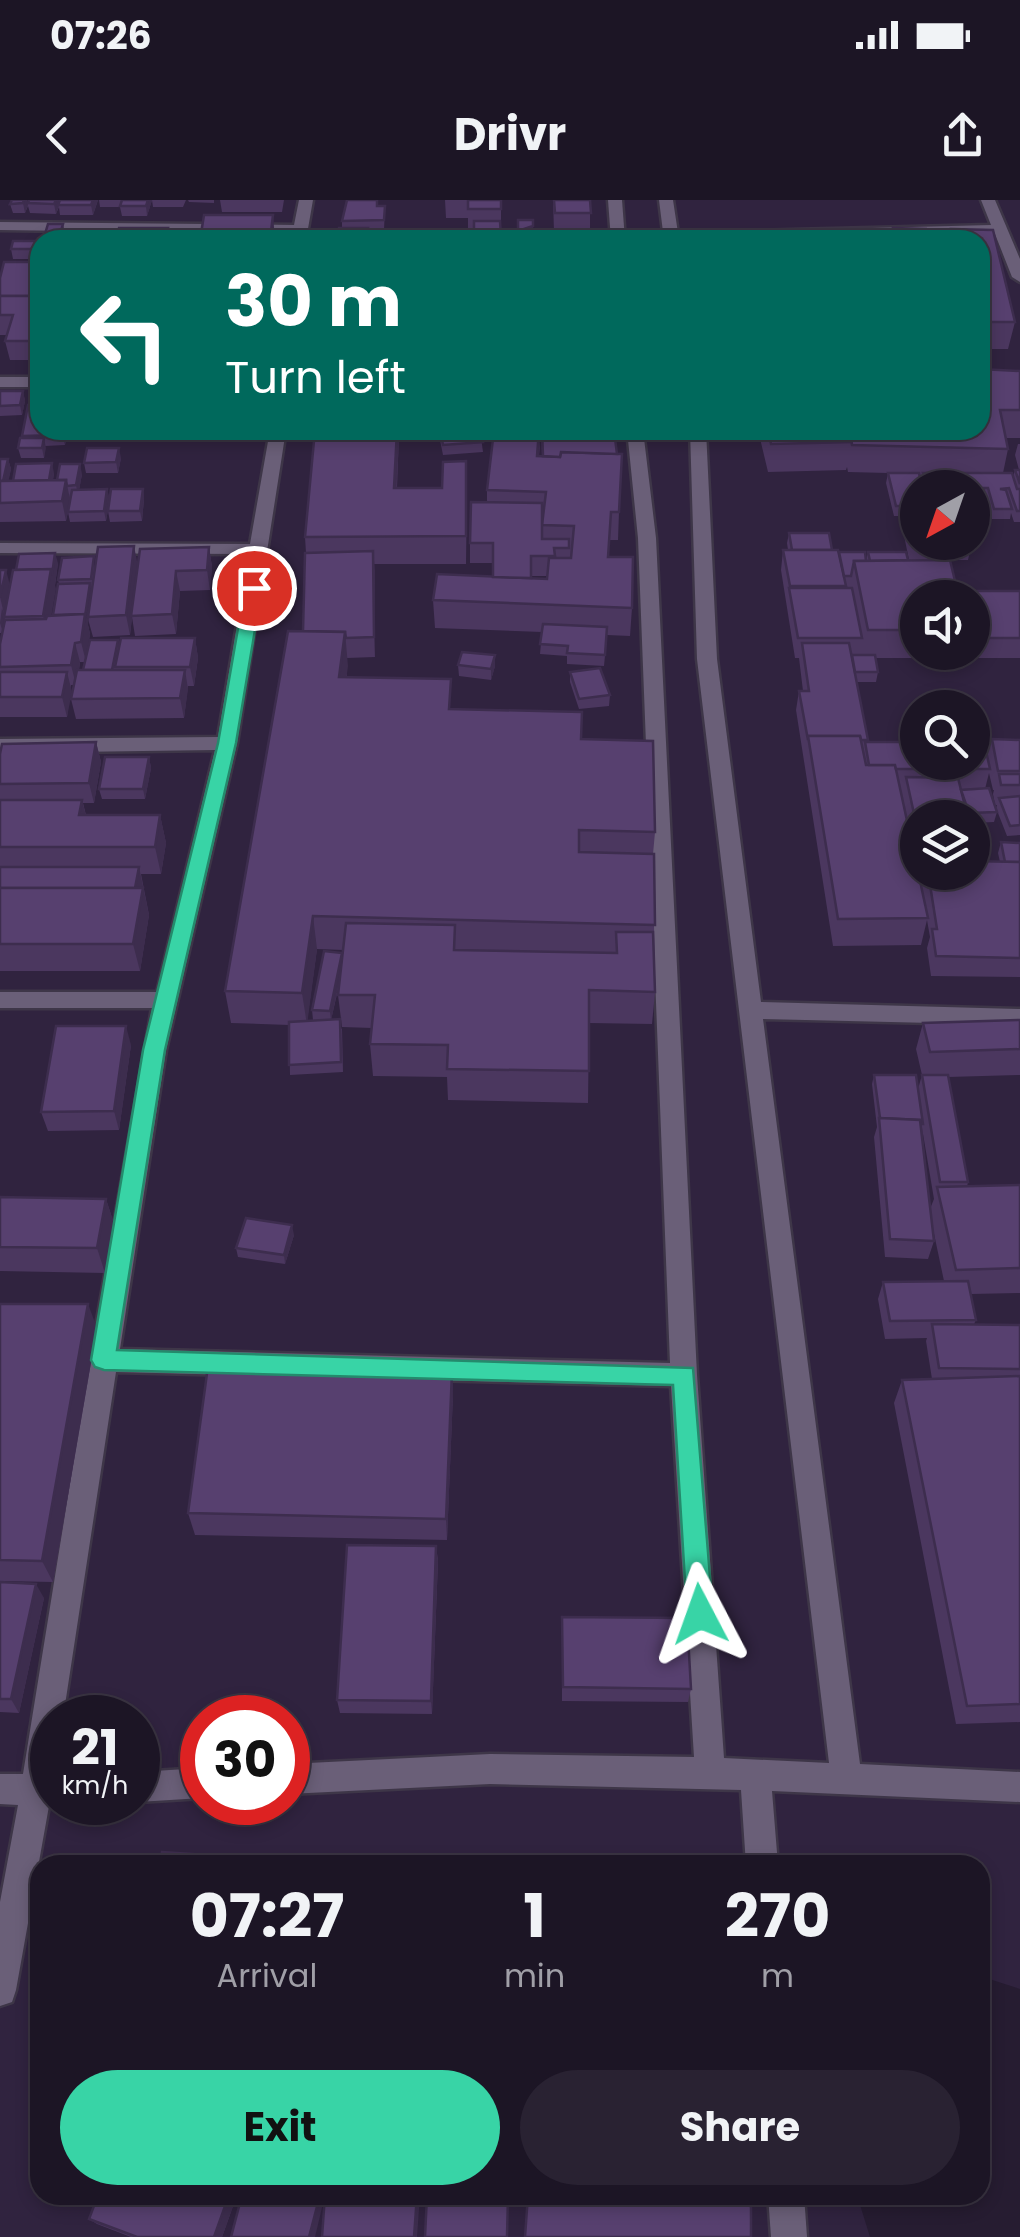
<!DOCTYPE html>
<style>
:root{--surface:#1c1525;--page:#292232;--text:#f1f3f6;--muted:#a09fa7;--line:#3a3442;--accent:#38d4a6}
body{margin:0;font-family:Poppins,sans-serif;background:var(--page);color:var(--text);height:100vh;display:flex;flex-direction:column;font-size:38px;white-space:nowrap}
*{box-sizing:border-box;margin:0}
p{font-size:32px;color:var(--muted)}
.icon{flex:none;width:55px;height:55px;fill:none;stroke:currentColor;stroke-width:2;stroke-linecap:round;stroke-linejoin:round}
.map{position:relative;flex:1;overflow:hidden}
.sheet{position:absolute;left:30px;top:1655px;width:960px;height:350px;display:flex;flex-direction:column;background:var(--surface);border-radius:30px;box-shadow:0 5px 15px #0003,0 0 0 2px var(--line)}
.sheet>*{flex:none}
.guide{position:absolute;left:30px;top:30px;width:960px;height:210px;border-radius:30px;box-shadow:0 5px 15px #0003,0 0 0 2px var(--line);background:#00695c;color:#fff;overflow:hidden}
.needle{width:65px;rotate:220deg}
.tools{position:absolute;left:900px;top:270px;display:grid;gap:20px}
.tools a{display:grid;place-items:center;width:90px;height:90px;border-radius:50%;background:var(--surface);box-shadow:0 5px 15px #0003,0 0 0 2px var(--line);font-size:50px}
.speed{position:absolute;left:30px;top:1495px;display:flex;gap:20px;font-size:50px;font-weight:700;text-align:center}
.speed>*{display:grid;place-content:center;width:130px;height:130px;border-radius:50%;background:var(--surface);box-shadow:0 5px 15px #0003,0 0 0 2px var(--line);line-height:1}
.speed small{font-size:25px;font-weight:400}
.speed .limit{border:15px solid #d22;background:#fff;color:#111}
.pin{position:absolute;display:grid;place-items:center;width:85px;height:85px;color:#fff;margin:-42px;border:5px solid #fff;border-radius:50%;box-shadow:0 2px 10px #0007}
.me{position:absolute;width:110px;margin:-55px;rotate:356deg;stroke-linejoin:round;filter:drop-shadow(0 0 8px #0008)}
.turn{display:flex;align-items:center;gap:35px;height:210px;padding:0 30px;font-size:45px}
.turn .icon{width:130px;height:130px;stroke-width:2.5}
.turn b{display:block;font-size:70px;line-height:85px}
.eta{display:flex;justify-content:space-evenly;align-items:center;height:170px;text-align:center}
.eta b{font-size:60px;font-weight:700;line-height:70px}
.cta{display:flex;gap:20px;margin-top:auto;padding:20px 30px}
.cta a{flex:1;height:115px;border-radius:60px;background:var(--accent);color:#111;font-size:40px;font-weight:700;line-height:115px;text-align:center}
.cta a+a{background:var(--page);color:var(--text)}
.status{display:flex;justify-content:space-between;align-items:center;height:70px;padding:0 50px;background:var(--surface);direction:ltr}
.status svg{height:28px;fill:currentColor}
header{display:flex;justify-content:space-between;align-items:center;height:130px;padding:0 30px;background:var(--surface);font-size:45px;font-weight:700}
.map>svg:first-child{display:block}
.built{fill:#30233f;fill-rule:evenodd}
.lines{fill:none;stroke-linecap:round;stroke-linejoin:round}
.minor-casing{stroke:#3e3648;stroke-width:5}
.minor{fill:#6a5f78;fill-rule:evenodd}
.wall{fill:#4b375f;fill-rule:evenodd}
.shaded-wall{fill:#3d2d4e}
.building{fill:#57406f;stroke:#3d2d4e;stroke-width:2.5}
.route{fill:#38d4a6;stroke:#248a6c;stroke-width:2.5}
</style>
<div class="status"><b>07:26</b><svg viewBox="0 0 49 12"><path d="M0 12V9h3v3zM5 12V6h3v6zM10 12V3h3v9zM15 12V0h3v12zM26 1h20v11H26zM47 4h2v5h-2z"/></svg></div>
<header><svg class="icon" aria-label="back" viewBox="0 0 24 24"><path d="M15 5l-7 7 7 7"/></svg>Drivr<svg class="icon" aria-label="share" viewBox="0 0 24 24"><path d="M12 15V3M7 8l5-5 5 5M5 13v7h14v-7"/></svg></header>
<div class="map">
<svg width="1020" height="2037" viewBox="0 0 1020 2037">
<rect width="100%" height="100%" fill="#261c31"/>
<path class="built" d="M0 0H1020V1789L980 1776V1665H40V1995H857L870 2037H0ZM40 40H980V230H40ZM918 288H972V342H918ZM918 398H972V452H918ZM918 508H972V562H918ZM918 618H972V672H918ZM52 1518H138V1602H52ZM202 1518H288V1602H202Z"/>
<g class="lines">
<g class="minor-casing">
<g id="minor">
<path d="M299 0H313L306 40H292L293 34 0 30V22L294 25Z"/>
<path d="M608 0H622L625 40H611Z"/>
<path d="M659 0H673L678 33 991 25 981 0H995L1020 59V82L1012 77 995 34 664 40Z"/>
<rect x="0" y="177" width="40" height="10"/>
<path d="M270 230H286L237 543 166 850 120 1149 670 1163 638 338 627 230H643L656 338 697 1175 724 1558 829 1563 697 459 690 230H706L717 459 761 802 1020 809V825L763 819 860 1564 1020 1572V1602L772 1591 778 1665H746L741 1590 490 1584 288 1594V1564L490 1554 694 1557 671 1186 116 1172 63 1518H52V1602H62L49 1606 16 1790 12 1802 0 1806V1702L18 1605 0 1604V1574H23L90 1160 152 808H0V792H157L215 550 0 553V539L218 537 249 354 0 353V343L250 344Z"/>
<path d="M202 1568V1598L138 1602V1572Z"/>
<path d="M768 1995H804L807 2037H771Z"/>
</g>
</g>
<use href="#minor" class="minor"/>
</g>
<g class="wall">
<path d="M12 0H27L28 3 98 0 93 15H60L59 7 56 14 30 13 28 6 25 13H13L10 4Z"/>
<path d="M99 0H186L183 7H153L152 0 147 16H122L120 7H100Z"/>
<path d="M188 0H214V3L189 2Z"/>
<path d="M220 0H284L282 12H222Z"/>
<path d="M347 0H377V6H385L384 30H368V36H379V40H337L339 28H342V21Z"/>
<path d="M445 0H501V36H518V20H533V36H531H552L553 40H472V37H474V28H468V18H446Z"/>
<path d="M553 0H590V32H554Z"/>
<path d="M951 29 993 30 1015 122 1008 149H980V40H948Z"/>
<path d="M45 34H65L63 40H46Z"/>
<path d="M38 41V59H13L11 49Z"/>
<path d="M36 62 38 72 34 94H39L40 82V160H10L5 141 7 135H0V78Z"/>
<path d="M1020 171V238H1006L1008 249 1003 273 1013 277 1015 270H1019L1015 255 1018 244H1020V322H1014L1011 313 1010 319H992L989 309 986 319H972V288H950L948 284 950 275H945L948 288H918V342H972L968 360H909L900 316H894L886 283 888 273 848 272 847 267 846 270 768 272 758 230H980Z"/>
<path d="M0 191H23L25 201 22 215 0 216Z"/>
<path d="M40 230H68L65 245 45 246 44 258H21L18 248 22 236Z"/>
<path d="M315 230H435V234H399L397 288 467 289 466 364H374L375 457 347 458V477L452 509 581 539 655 632 653 654 655 792 652 824 589 823 588 903 448 900 447 877 373 876 370 844 372 828 342 827 338 795 340 781 331 820 342 829 343 872 290 875 289 825 231 823 225 791 303 431 306 353 305 337ZM317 749 343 750 312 810 313 820H321L307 821Z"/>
<path d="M438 230H480L483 252 443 255Z"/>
<path d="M541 230H614L619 312 618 340H609L608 357 632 408 630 436 607 435 604 466 567 464V456L540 454 542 432 435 428 433 400 493 377V363H470V343L487 303V290L540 244 539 256H542ZM531 376H547V379L531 378Z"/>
<path d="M121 258 118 273H86L84 263Z"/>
<path d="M0 259H8L11 269 8 281 54 273 53 280 82 274 79 290 110 299 106 321 70 322 68 312 66 321 0 322Z"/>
<path d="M143 289 144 299 142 321 110 322 108 311Z"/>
<path d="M789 333 839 352 866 360 868 352 908 360 958 391H1020V458H965L964 452H972V398H918V452H962L961 458H875L878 472 876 482H857L867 542 987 556 992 539 1020 540V635L1007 636 996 608 997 605H995L993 594 994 590H993L989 573 985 589H961L997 612 994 622 972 623V618H918V672H972V634L977 653 975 661 1000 662 998 653 1001 642 1020 643V777L931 776 927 748 930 737 927 720 921 745 833 746 796 510 799 491H803L799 458H795L781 370 783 350H788L787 343Z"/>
<path d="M209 347 212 367 210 390 180 391 176 434 135 436 132 417 130 435 93 437 88 419V425L90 434 87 451 118 440 119 446 195 438 198 458 194 486H188L184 518 76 519 71 499 74 485H71L67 517H0V444L2 433H0V370L10 385 58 363 51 415H53L59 384 58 380 96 365H138ZM80 462H85L83 470H79Z"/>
<path d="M458 465 495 466 491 480 459 476Z"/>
<path d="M570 472 610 495 609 506 579 509 570 482Z"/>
<path d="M96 542 101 562 94 603H83L86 615H160L166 643 161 674H141L149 715 140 771H0V554Z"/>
<path d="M149 557 151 568 145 599H102L99 589Z"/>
<path d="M1020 820V875L948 877 968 982 967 987 1020 985V1093L971 1094 976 1120 974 1124 1020 1125V1522L956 1524 894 1203 902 1180 932 1179 926 1141 927 1138 885 1139 878 1099 883 1082 944 1081 933 1029 934 1041 928 1059 885 1057 874 937 877 927 872 884 874 875 918 889 922 875 916 849 923 823ZM922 928 934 999 930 1009Z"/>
<path d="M131 845 119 930 48 931 41 912Z"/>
<path d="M0 997 106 999 114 1024 105 1073 0 1071Z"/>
<path d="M294 1035 285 1064 238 1057 236 1048Z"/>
<path d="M0 1104 97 1128 53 1382 0 1381Z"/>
<path d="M452 1171 453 1194 447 1340 195 1335 188 1313Z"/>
<path d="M436 1346 438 1361 432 1514 340 1513 337 1500Z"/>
<path d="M0 1382 44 1398 19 1513 0 1512Z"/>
<path d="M562 1417 691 1489 688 1502 562 1501Z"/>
<path d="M237 1995 222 2037H131L97 2024 89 2019Z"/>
</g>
<g class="shaded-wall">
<path d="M24 0H27L28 5 25 13 23 3Z"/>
<path d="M56 0H61L56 14 54 4Z"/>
<path d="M93 0H98L93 15 91 5Z"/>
<path d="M148 0H152L147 16 146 6Z"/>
<path d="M273 15 275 40H270Z"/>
<path d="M63 24 65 34 63 40H62L60 34Z"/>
<path d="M533 26V36L518 40V31Z"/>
<path d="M38 41 40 52 38 59 36 49Z"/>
<path d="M36 62 38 72 33 104 30 94Z"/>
<path d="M23 191 25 201 22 215 20 205Z"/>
<path d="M63 230H68L65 245 62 235Z"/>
<path d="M397 230H398L399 241 395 315 394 288Z"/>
<path d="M539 230 540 244 536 283 537 256Z"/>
<path d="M44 238 46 248 44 258 42 248Z"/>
<path d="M119 248 121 258 118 273 116 262Z"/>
<path d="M8 259 11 269 6 293 3 282Z"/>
<path d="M52 263 54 273 51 292 49 281Z"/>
<path d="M80 264 82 274 78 296 76 285Z"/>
<path d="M66 280 70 299 66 321 62 301Z"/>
<path d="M107 289 110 299 106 321 104 311Z"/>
<path d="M143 289 144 299 142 321 140 311Z"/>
<path d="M134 346 138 366 130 435 126 415Z"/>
<path d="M209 347 212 367 210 390 207 370Z"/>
<path d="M373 351 375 371V457L374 437Z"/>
<path d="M55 353 58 363 55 385 56 389 48 436 43 416Z"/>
<path d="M6 370 11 389 5 418 0 397Z"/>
<path d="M176 371 180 391 176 434 172 414Z"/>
<path d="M90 383 92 394 88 425 90 434 86 462 81 442Z"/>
<path d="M2 408 5 417 3 433 0 423Z"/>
<path d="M345 432 348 466 342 511 339 477Z"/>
<path d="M195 438 198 458 194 486 190 467Z"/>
<path d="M75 443 80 462 76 485 71 465Z"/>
<path d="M495 455V466L491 480V469Z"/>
<path d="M185 470 188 489 184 518 180 498Z"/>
<path d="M67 472 72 492 67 517 62 497Z"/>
<path d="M96 542 101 562 94 603 89 583Z"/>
<path d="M149 557 151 568 145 599 143 589Z"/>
<path d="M82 600 89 628 79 615Z"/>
<path d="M160 615 166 643 161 674 155 647Z"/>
<path d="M139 667 149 715 140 771 133 744 135 691Z"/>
<path d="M313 716 317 749 307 825 302 793Z"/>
<path d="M342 753 343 763 331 821 330 811Z"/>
<path d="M126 826 131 845 119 930 114 911Z"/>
<path d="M106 999 114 1024 105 1073 97 1048Z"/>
<path d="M292 1025 294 1035 285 1064 284 1055Z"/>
<path d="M88 1104 97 1128 53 1382 42 1361Z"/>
<path d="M452 1171 453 1194 447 1340 446 1319Z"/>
<path d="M436 1346 438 1361 432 1514 431 1501Z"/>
<path d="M36 1384 44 1398 19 1513 11 1499Z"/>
<path d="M229 1995H237L222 2037H214Z"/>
<path d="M320 1995H325L315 2037H309Z"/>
<path d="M417 1995H420L417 2037H414Z"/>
</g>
<g class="building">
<path d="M12 0H24L23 3 10 4Z"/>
<path d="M29 0H56L54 4 28 3Z"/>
<path d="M60 0H93L91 5H58Z"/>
<path d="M122 0H148L146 6H120Z"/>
<path d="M347 0H377V6H385L384 20 342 21Z"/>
<rect x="468" y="0" width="33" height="9"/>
<path d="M554 0H590L591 13H555Z"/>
<path d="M204 15H273L270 40H200Z"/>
<path d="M518 20H533V26L518 31Z"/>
<path d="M474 21H500L501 36H474Z"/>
<path d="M48 24H63L60 34H45Z"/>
<path d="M119 28H168L165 40H116Z"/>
<path d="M339 28H368L367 36H379V40H337Z"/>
<path d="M893 28 926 29 927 34H935L936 40H895Z"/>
<path d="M951 29 993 30 1015 122H980V40H953Z"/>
<rect x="383" y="36" width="14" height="4"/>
<path d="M552 36 553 40H472V37Z"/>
<path d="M13 41H38L36 49H11Z"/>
<path d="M4 62H36L30 94H40V96H0V78Z"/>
<path d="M0 96H40V130L37 141H5L13 115H0Z"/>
<path d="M980 169 1020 171V210H1000L1008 249 852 245 850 230H980Z"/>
<path d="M0 191H23L20 205 0 206Z"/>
<path d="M28 205H40V230H63L62 235 22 236Z"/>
<path d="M315 230H397L394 288H442L443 262 466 261V336L305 337Z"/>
<path d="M440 230H480L483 242 443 245Z"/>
<path d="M494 230H539L537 256 560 257 561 252 622 254 619 312H611L608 357H633L632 408 433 400 437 374 547 379 549 358H571L574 326 542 325 546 292 487 290Z"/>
<path d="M542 230H614L617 254 561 252 560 257 543 256Z"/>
<path d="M768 230H847L851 242 771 244Z"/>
<path d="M20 238H44L42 248H18Z"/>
<path d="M87 248H119L116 262 84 263Z"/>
<path d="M0 259H8L3 281H0Z"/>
<path d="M52 263 49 280 13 281 16 264Z"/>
<path d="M60 264H80L76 285 67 286 66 280H57Z"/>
<path d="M1015 270H1020V284Z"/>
<path d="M888 273H919L922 288H918V300H903L902 306H896Z"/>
<path d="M923 273H944L948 288H927Z"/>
<path d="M950 273H1012L1017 289H1020V311H1017L1009 288 1000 289 1006 290 1012 309H994L988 288H983L989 308H972V288H955Z"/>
<path d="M66 280 62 301 0 303V281Z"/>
<path d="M107 289 104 311 68 312 72 290Z"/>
<path d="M111 289H143L140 311H108Z"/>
<path d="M903 300H918V340H913Z"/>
<path d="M471 302 542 303V339H569V348H554L555 356H531V378L493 377V343H470Z"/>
<path d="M789 333H829L832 350H792Z"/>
<path d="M134 346 126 415 88 417 98 347Z"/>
<path d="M209 347 207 370 176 371 172 414 131 416 140 349Z"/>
<path d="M783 350H838L846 386H790Z"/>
<path d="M373 351 374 437 346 438 345 432 303 431 305 353Z"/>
<path d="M839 352H865L866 361H854L851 376H844Z"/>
<path d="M868 352H906L908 360 870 361Z"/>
<path d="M55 353 52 375 51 369 16 370 19 354Z"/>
<path d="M94 356 91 379 58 380 62 358Z"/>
<path d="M950 360 959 398H918V430H868L854 361Z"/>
<path d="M51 369 43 416 4 417 13 370Z"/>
<path d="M0 370H6L0 397Z"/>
<path d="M90 383 84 423 85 414 53 415 58 384Z"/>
<path d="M789 388H852L862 438H798Z"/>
<path d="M958 391H1020V438H972V398H959Z"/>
<path d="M85 414 81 442 75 443 71 465 0 467V444L5 420 46 419 47 416Z"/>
<path d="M543 424 607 427 605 455 567 453 568 446 540 444Z"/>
<path d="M288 431 345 432 339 477 451 479 449 509 582 512 581 539 653 541 655 632 579 630V652L654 654 655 725 313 716 302 793 225 791Z"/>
<path d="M121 438H195L190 467H115Z"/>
<path d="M90 440H118L112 470H83Z"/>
<path d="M802 443H849L868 540H861L860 536H808V540L799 491H809Z"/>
<path d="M462 452 495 455 491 469 458 465Z"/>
<path d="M852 455H875L878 472H855Z"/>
<path d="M600 468 610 495 579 499 570 472Z"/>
<path d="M77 470H185L180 498 71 499Z"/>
<path d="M0 472H67L62 497H0Z"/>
<path d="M808 536H860L866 565H895L928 718 838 719Z"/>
<path d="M992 539 1020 540V571H998Z"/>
<path d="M96 542 89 583 0 584V554L2 544Z"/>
<path d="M865 542H918V562H972V542H984L990 569H896L895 565H869Z"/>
<path d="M105 557H149L143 589H99Z"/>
<path d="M999 574H1020V585H1001Z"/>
<path d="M906 577 958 578 968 618H918V632Z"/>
<path d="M989 588 997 612 969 613 961 590Z"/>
<path d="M1020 596V625L1010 626 999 598Z"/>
<path d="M0 600H82L79 615H160L155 647H0Z"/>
<path d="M972 634 977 653H972Z"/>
<path d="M1001 642 1020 643V662H1005Z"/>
<path d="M972 661 1020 662V758L936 756 932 729H937L928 672H972Z"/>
<path d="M0 667H139L135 688H0Z"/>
<path d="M0 688H143L133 744H0Z"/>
<path d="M346 723 455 725 454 750 617 753 616 732H653L655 792 589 790V871L447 869 448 845 370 844 375 795H338Z"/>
<path d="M324 751 342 753 330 811 312 810Z"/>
<path d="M340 819 341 862 289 865V822Z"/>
<path d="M1020 820V849L930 852 923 823Z"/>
<path d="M56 826H126L114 911 41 912Z"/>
<path d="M874 875H916L923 924H921L920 920 880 918Z"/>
<path d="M922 875H948L968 982H940Z"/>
<path d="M879 918 920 920 934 1041 890 1039Z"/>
<path d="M1020 985V1068L956 1070 937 987Z"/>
<path d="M0 997 106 999 97 1048 0 1047Z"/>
<path d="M246 1018 292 1025 284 1055 236 1048Z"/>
<path d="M968 1081 976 1120 890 1121 883 1082Z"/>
<path d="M0 1104H88L42 1361 0 1360Z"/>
<path d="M932 1124 1020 1125V1169L939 1168Z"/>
<path d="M208 1166 452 1171 446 1319 188 1313Z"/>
<path d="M1020 1176V1504L967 1506 902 1180Z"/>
<path d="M347 1345 436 1346 431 1501 337 1500Z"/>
<path d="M0 1382 36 1384 11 1499H0Z"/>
<path d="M562 1417 687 1418 691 1489 563 1487Z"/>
<path d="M162 1652 343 1664 159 1665Z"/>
<path d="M98 1995H229L214 2037H137L89 2019Z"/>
<path d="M242 1995H320L309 2037H231Z"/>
<path d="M325 1995H417L414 2037H322Z"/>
<path d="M427 1995H508L507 2037H425Z"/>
<path d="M528 1995H627L751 2006V2037H525Z"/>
</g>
<path class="route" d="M254 382 262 388 236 543 165 850 117 1150 693 1168 713 1414 709 1423 700 1426 690 1423 687 1414 673 1185 104 1170 95 1167 91 1160 143 850 218 543 245 388Z"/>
</svg>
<div class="tools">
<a><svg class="needle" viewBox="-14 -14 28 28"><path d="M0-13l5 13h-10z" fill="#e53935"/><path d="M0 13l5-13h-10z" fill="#a09fa7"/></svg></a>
<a><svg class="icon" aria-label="sound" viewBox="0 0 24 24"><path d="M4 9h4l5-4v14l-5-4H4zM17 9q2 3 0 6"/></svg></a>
<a><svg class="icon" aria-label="search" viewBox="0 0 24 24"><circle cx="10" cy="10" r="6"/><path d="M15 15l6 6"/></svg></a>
<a><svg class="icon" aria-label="layers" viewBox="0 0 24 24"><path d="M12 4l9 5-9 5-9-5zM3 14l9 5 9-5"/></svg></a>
</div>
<div class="speed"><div>21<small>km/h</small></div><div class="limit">30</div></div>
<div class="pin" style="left:254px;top:388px;background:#d93025"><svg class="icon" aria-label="arrive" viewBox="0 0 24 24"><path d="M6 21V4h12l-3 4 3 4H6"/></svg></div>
<svg class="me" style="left:700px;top:1414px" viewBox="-20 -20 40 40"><path d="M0-17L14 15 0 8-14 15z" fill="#38d4a6" stroke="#fff" stroke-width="4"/></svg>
<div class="guide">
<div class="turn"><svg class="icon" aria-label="left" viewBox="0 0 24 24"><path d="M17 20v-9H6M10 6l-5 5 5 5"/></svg><div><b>30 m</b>Turn left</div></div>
</div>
<section class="sheet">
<div class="eta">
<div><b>07:27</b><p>Arrival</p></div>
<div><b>1</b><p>min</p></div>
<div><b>270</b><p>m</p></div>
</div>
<div class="cta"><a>Exit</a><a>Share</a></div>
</section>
</div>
